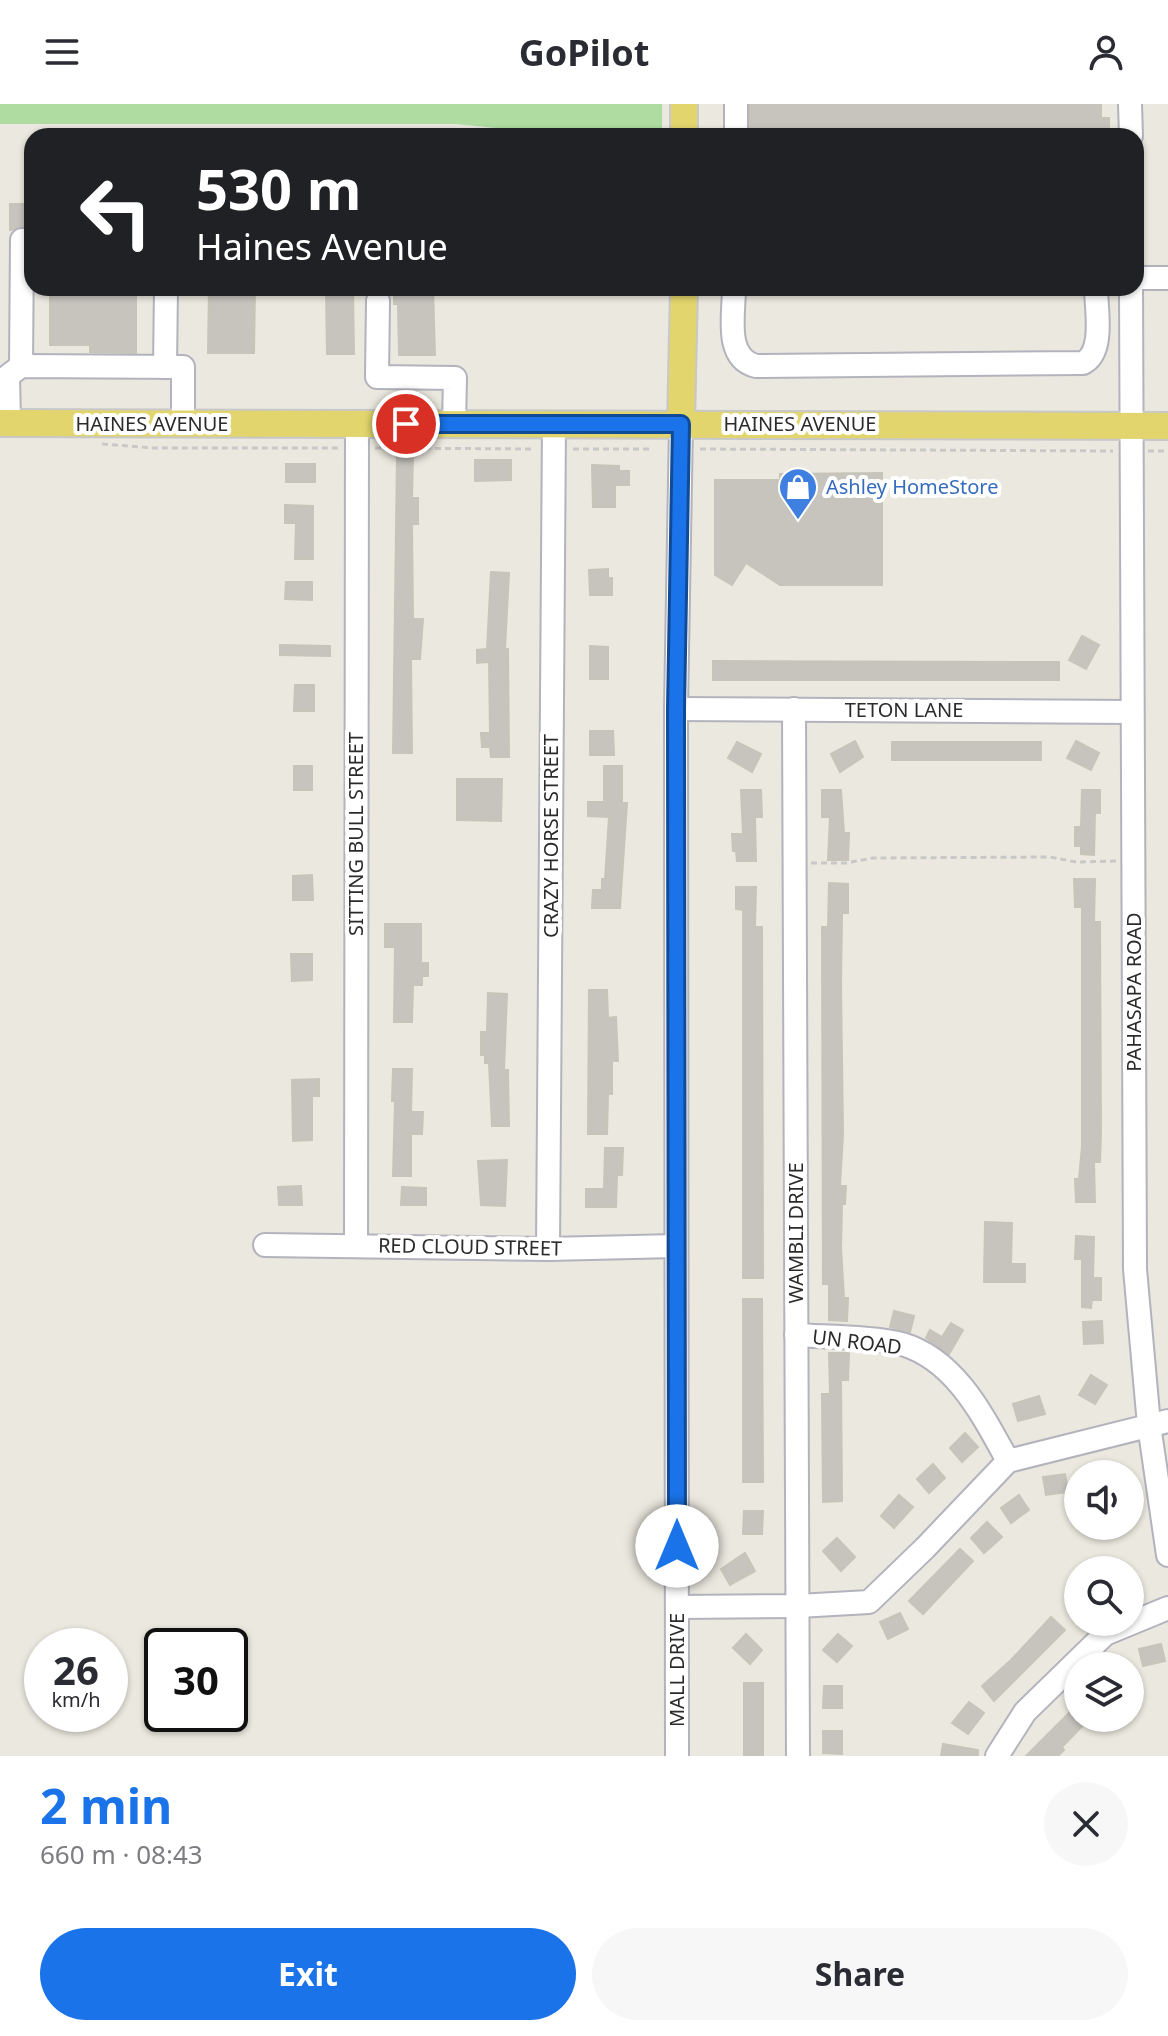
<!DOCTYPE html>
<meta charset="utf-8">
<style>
:root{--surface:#fff;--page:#f7f7f7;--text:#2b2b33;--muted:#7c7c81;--accent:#1a73e8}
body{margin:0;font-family:"Noto Sans",sans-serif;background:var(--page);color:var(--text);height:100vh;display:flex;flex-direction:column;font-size:30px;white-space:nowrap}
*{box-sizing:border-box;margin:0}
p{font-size:26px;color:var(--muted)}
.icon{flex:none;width:44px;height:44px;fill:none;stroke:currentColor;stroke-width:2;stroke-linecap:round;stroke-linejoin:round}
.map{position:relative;height:1652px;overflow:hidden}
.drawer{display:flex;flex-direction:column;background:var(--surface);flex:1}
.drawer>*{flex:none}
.guide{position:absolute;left:24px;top:24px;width:1120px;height:168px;border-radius:24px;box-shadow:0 2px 6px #0004;background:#202124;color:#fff;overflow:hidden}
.fabs{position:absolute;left:1064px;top:1356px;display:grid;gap:16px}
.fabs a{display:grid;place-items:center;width:80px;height:80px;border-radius:50%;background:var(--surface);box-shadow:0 2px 6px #0004;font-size:40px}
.speed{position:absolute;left:24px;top:1524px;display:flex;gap:16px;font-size:40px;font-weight:700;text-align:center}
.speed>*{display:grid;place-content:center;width:104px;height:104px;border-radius:50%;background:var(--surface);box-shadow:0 2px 6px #0004;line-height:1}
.speed small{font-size:20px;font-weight:400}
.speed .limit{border:4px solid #111;border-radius:12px;background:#fff;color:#111}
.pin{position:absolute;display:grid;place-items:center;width:68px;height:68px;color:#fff;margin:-34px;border:4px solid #fff;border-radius:50%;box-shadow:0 2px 8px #0007}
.me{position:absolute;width:88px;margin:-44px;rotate:0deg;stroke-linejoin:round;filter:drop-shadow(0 0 6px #0008)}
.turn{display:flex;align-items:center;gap:28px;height:168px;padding:0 40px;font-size:36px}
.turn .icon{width:104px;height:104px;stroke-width:2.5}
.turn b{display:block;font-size:56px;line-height:68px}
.round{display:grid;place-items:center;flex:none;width:84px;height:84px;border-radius:42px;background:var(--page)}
.overview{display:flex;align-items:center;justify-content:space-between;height:136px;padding:0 40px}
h1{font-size:48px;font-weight:700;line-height:60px;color:var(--accent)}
.primary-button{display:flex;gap:16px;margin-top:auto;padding:16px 40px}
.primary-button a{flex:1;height:92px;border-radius:48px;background:var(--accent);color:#fff;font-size:32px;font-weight:700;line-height:92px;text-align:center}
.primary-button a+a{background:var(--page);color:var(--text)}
header{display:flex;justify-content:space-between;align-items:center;height:104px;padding:0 40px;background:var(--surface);font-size:36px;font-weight:700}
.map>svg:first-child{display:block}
.green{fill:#aedca1}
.building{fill:#c7c4be;stroke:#c7c4b9;stroke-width:2}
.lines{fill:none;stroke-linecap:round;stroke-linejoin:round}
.minor-casing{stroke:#b2b3bd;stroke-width:26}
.major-casing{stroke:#c8c8c8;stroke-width:30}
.path{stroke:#c8c8c8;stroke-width:3;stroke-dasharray:6 4;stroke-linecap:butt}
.minor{stroke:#fff;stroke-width:22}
.major{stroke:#e2d56d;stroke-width:26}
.route-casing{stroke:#114b97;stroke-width:20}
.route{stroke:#1a73e8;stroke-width:14}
.labels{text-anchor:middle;stroke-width:8;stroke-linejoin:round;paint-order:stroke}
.street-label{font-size:20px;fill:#2b2b2b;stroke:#fff}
.shop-label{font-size:20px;fill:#366cbe;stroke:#fff;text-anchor:start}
</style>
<header><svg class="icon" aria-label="menu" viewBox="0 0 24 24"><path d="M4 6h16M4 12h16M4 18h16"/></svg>GoPilot<svg class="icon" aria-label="person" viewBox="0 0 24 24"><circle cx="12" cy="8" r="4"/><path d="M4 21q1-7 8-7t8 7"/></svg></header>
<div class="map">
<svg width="1168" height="1652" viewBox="0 0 1168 1652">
<rect width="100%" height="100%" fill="#ebe8df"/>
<path class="green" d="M0 0H662V32H571L457 20H0Z"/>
<g class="building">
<path d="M750 0H1101V14H1109V32H750Z"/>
<path d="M10 100H32V122L10 126Z"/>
<path d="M50 184H136V249L90 248V241H50Z"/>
<path d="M209 184H255L254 249H208Z"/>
<path d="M326 184H353L354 250H327Z"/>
<path d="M394 184H433L435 251H399L398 200H394Z"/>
<path d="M397 350H413L412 394H418V420H412L413 515H423L420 555H411L412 649H393Z"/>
<path d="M475 356H511V376L475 377Z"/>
<rect x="286" y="360" width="29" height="18"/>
<path d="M592 361 619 362V367H629V381H615V403H593Z"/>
<path d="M882 369V481H780L746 459 732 481 715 471V376H780V370Z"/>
<path d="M285 401 313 402V455H295L296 419H285Z"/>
<path d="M608 465V474H612V491H590L589 466Z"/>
<path d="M491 468 509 469 505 545H508L509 653H491L490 643H482L481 629H490L489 558 477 559V546L487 545Z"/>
<path d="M286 478H312V496L285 495Z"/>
<path d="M1082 532 1099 541 1086 565 1069 556Z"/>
<path d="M280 541 330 542V552L280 551Z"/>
<path d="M590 542 608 543V575H590Z"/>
<path d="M713 557 1059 558V576H713Z"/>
<path d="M295 581H314V607H294Z"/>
<path d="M590 627H613L614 651H590Z"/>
<path d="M855 637 863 653 840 668 831 650Z"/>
<path d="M1076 637 1099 649 1091 666 1067 654Z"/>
<path d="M737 638 761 650 752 668 728 654Z"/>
<rect x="892" y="638" width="149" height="18"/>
<rect x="294" y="662" width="18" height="24"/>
<path d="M604 662H622V699H627L620 804H592L593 786H602V775H605L609 713 588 712V698H604Z"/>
<path d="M457 675H502L501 717 457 716Z"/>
<path d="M741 686H761L762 713H755L756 757H737L736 747H733L732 730H743Z"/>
<path d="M822 686H841L844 729H849L848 756H828L830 713H822Z"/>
<path d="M1082 686H1100V709H1095L1094 751 1081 750V742H1075V723H1081Z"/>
<path d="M312 771 313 796H293V772Z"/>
<path d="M1074 775H1095L1094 818H1100L1101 1030 1100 1058H1094L1095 1098H1076L1075 1075H1079L1082 1042V803H1075Z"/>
<path d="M829 779 848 780V809H842L841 881 843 1030 840 1082H846L845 1100H842L841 1144 844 1194H848L847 1217 829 1216V1180H823L822 823H828Z"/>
<path d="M736 783H756L755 823H762L763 1174H743V806L736 805Z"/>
<path d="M385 820H421V859H428V872H422V881H413L412 918H394L395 843H385Z"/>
<path d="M291 850H312V876L292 877Z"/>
<path d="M589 886H607L608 914 616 913 618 957H612V990H608L607 1030H588Z"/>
<path d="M488 889 507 890 504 966H508L509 1022H492L489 959H485V951H481V928H487Z"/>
<path d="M393 965H412L411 1008H423L422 1030H411V1072H393L395 997H392Z"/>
<path d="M319 975V992H312V1036L293 1037 292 976Z"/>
<path d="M605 1044H623L622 1071H617L616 1103H586V1085H604Z"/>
<path d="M507 1056 505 1102 481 1101 478 1057Z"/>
<path d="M301 1082 302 1101H279L278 1083Z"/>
<path d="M402 1083 426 1084V1101H401Z"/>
<path d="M985 1118 1012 1119 1011 1160H1025V1178H984Z"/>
<path d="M1076 1132 1094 1133 1093 1174H1101V1196H1092L1091 1204 1082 1203V1155H1075Z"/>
<path d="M743 1195H762L763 1378H743Z"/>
<path d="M894 1207 914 1212 910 1228 890 1223Z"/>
<path d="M1102 1217 1103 1239 1084 1240 1083 1218Z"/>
<path d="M951 1219 963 1226 949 1250 926 1234 930 1226 942 1233Z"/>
<path d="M829 1249H849L848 1276H841L842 1397 823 1398 822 1290H830Z"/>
<path d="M1091 1271 1107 1281 1095 1300 1079 1291Z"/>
<path d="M1039 1292 1045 1310 1018 1317 1013 1300Z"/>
<path d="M965 1329 978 1343 962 1358 950 1344Z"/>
<path d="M933 1360 945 1374 929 1389 917 1375Z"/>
<path d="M1065 1370 1068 1388 1046 1391 1043 1373Z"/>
<path d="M899 1391 913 1403 894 1424 881 1412Z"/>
<path d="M1019 1391 1029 1406 1011 1419 1001 1404Z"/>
<path d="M744 1407H763L762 1430H743Z"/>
<path d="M987 1418 1002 1433 984 1449 971 1434Z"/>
<path d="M837 1434 855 1453 841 1467 823 1447Z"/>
<path d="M960 1445 973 1457 923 1510 909 1497Z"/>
<path d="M745 1449 755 1467 730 1481 721 1465Z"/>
<path d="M900 1509 908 1525 888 1535 880 1518Z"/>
<path d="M1051 1513 1065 1526 994 1597 982 1582 1011 1556Z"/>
<path d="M746 1530 762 1546 750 1560 733 1544Z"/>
<path d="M838 1530 852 1542 837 1558 823 1546Z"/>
<path d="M1161 1540 1165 1557 1143 1562 1139 1545Z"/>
<rect x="744" y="1579" width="19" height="72"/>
<path d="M824 1582H842V1604H823Z"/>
<path d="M969 1598 984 1609 968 1630 952 1619Z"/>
<path d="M1078 1600V1614H1090L1062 1643 1064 1646 1058 1652H1026Z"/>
<path d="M823 1627H842V1650L823 1649Z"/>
<path d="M943 1640 978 1646V1652H941Z"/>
</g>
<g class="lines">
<g class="minor-casing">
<g id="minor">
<path d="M1130 0 1131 32"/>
<path d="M736 32V0"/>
<path d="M1136 174H1168"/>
<path d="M734 184C734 210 724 254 756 262L1083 259C1105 248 1096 205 1096 184"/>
<path d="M1131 184 1135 1165 1149 1321 1168 1451"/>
<path d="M378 197 377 273 455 274 454 320"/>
<path d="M21 262 22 136H32"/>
<path d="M165 263 166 184"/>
<path d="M9 319 8 272 21 262 183 263V320"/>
<path d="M676 605 1132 608"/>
<path d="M794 605 798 1652"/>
<path d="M265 1141 548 1145 676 1142"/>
<path d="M356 1141 357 319"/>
<path d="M548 1145 554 320"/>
<path d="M796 1231C825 1233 876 1233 902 1240 956 1256 983 1312 1008 1357"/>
<path d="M677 1503 798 1502 869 1498 925 1444 1008 1357 1168 1317"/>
<path d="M677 1652 676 605 681 320"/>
<path d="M997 1652 1025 1608 1105 1530 1168 1504"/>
</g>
</g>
<g class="major-casing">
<g id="major">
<path d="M684 32V0"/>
<path d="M0 319 1168 322"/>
<path d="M681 320 684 184"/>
</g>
</g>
<g class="path">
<path d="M102 340 153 344H338"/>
<path d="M375 344 535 345"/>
<path d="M573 345H649"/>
<path d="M700 345 1113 347"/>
<path d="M1148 347H1168"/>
<path d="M811 759H846L873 754 1050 753 1076 758 1118 757"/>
</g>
<use href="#minor" class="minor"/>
<use href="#major" class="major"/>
</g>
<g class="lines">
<g class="route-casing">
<path id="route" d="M406 320H681L676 605 677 1442"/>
</g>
<use href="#route" class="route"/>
</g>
<defs>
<g id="shop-pin" transform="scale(2)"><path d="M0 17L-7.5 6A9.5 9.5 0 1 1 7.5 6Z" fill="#3f7fe0" stroke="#fff"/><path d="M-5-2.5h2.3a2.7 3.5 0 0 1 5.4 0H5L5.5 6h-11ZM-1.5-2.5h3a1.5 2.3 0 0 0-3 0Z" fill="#fff"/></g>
</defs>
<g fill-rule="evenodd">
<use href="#shop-pin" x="798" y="383"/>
</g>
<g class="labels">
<g class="street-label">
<text x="152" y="327">HAINES AVENUE</text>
<text x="800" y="327">HAINES AVENUE</text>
<text x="904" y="613">TETON LANE</text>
<text transform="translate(356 730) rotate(-90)" y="7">SITTING BULL STREET</text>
<text transform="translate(551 732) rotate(-90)" y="7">CRAZY HORSE STREET</text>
<text transform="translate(1134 888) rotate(-90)" y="7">PAHASAPA ROAD</text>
<text transform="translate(796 1129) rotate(-90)" y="7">WAMBLI DRIVE</text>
<text transform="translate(470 1143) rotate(1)" y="7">RED CLOUD STREET</text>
<text transform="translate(857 1238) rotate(7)" y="7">UN ROAD</text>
<text transform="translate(677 1566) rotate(-90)" y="7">MALL DRIVE</text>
</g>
<g class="shop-label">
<text x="826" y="390">Ashley HomeStore</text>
</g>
</g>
</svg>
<div class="fabs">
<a><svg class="icon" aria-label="sound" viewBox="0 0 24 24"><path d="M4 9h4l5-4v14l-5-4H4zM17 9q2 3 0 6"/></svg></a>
<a><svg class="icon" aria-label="search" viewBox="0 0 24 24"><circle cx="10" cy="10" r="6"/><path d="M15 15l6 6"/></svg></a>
<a><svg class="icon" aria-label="layers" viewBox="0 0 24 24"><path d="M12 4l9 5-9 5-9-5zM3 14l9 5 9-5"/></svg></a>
</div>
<div class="speed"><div>26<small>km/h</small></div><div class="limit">30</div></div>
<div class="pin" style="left:406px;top:320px;background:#d93025"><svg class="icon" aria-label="arrive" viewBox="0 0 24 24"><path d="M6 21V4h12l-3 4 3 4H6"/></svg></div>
<svg class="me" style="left:677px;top:1442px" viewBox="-20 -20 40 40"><circle r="19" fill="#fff"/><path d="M0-13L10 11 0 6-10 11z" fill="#1a73e8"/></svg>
<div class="guide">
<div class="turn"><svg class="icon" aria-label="left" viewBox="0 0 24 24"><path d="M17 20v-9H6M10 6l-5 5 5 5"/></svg><div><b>530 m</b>Haines Avenue</div></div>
</div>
</div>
<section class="drawer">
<div class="overview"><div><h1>2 min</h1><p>660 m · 08:43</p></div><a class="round"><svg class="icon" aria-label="close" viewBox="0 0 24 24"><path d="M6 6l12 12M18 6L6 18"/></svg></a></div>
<div class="primary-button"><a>Exit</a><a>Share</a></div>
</section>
